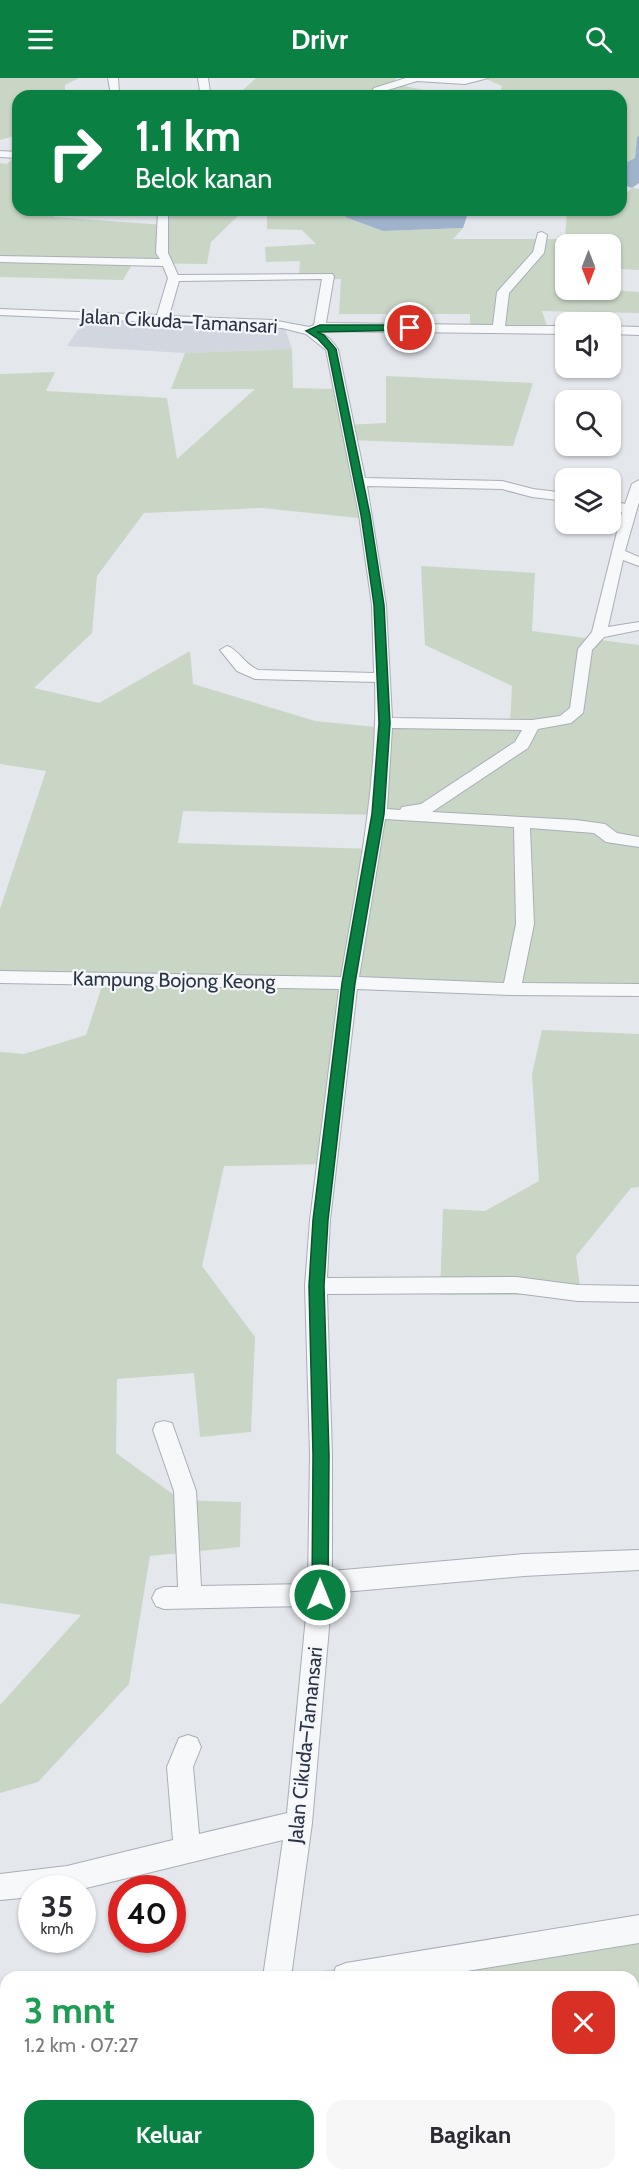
<!DOCTYPE html>
<html lang="id">
<meta charset="utf-8">
<style>
:root{--surface:#fff;--page:#f7f7f7;--text:#2b2b33;--muted:#7c7c81;--accent:#0b8043}
body{margin:0;font-family:Cabin,sans-serif;background:var(--page);color:var(--text);height:100vh;display:flex;flex-direction:column;font-size:22px;white-space:nowrap}
*{box-sizing:border-box;margin:0}
p{font-size:20px;color:var(--muted)}
.icon{flex:none;width:33px;height:33px;fill:none;stroke:currentColor;stroke-width:2;stroke-linecap:round;stroke-linejoin:round}
.map{position:relative;flex:1;overflow:hidden}
.side{position:absolute;left:0px;top:1893px;width:639px;height:210px;display:flex;flex-direction:column;background:var(--surface);border-radius:18px 18px 0 0;box-shadow:0 2px 4px #0004}
.side>*{flex:none}
.banner{position:absolute;left:12px;top:12px;width:615px;height:126px;border-radius:18px;box-shadow:0 2px 4px #0004;background:#0b8043;color:#fff;overflow:hidden}
.needle{width:39px;rotate:180deg}
.tools{position:absolute;left:555px;top:156px;display:grid;gap:12px}
.tools a{display:grid;place-items:center;width:66px;height:66px;border-radius:12px;background:var(--surface);box-shadow:0 2px 4px #0004;font-size:30px}
.speed{position:absolute;left:18px;top:1797px;display:flex;gap:12px;font-size:30px;font-weight:700;text-align:center}
.speed>*{display:grid;place-content:center;width:78px;height:78px;border-radius:50%;background:var(--surface);box-shadow:0 2px 4px #0004;line-height:1}
.speed small{font-size:15px;font-weight:400}
.speed .limit{border:9px solid #d22;background:#fff;color:#111}
.pin{position:absolute;display:grid;place-items:center;width:51px;height:51px;color:#fff;margin:-26px;border:3px solid #fff;border-radius:50%;box-shadow:0 2px 6px #0007}
.me{position:absolute;width:66px;margin:-33px;rotate:0deg;stroke-linejoin:round;filter:drop-shadow(0 0 4px #0008)}
.turn{display:flex;align-items:center;gap:21px;height:126px;padding:0 24px;font-size:27px}
.turn .icon{width:78px;height:78px;stroke-width:2.5}
.turn b{display:block;font-size:42px;line-height:51px}
.round{display:grid;place-items:center;flex:none;width:63px;height:63px;border-radius:18px;background:var(--page)}
.headline{display:flex;align-items:center;justify-content:space-between;height:102px;padding:0 24px}
h1{font-size:36px;font-weight:700;line-height:45px;color:#1e9e55}
.primary-button{display:flex;gap:12px;margin-top:auto;padding:12px 24px}
.primary-button a{flex:1;height:69px;border-radius:18px;background:var(--accent);color:#fff;font-size:24px;font-weight:700;line-height:69px;text-align:center}
.primary-button a+a{background:var(--page);color:var(--text)}
header{display:flex;justify-content:space-between;align-items:center;height:78px;padding:0 24px;background:var(--accent);color:#fff;font-size:27px;font-weight:700}
.map>svg:first-child{display:block}
.built{fill:#d2d6de}
.green{fill:#c9d6c5;fill-rule:evenodd}
.water{fill:#9fb4cc}
.lines{fill:none;stroke-linecap:round;stroke-linejoin:round}
.minor-casing{stroke:#a9aeb7;stroke-width:2}
.minor{fill:#f7f8fa;fill-rule:evenodd}
.route{fill:#0b8043;stroke:#07532c;stroke-width:1.5}
.labels{text-anchor:middle;stroke-width:4.5;stroke-linejoin:round;paint-order:stroke}
.street-label{font-size:20px;fill:#2b3445;stroke:#f4f6f9}
</style>
<header><svg class="icon" aria-label="menu" viewBox="0 0 24 24"><path d="M4 6h16M4 12h16M4 18h16"/></svg>Drivr<svg class="icon" aria-label="search" viewBox="0 0 24 24"><circle cx="10" cy="10" r="6"/><path d="M15 15l6 6"/></svg></header>
<div class="map">
<svg width="639" height="2103" viewBox="0 0 639 2103">
<rect width="100%" height="100%" fill="#e4e7ec"/>
<path class="built" d="M86 240 285 250 292 271 185 275 67 268Z"/>
<g class="green">
<path d="M0 0H79L65 7V14L120 15V18H18V57L0 62Z"/>
<path d="M256 0H396L394 6 434 14 487 18H175L176 12H243Z"/>
<path d="M484 0H639V58L637 59 635 80 621 87V18H499L502 8Z"/>
<path d="M16 78 18 79V132H55L54 139 165 147V132H350L345 139 383 153 463 150 453 161H565L567 132H621V119L632 110 639 111V192L621 191 614 212 639 214V235L542 233 548 251H470V236H339L341 201H299L300 183 266 184 265 169 316 166 302 152 267 151V137L238 138 211 164 207 186 133 185 123 202 0 199V85L7 86ZM566 166H610V212H566Z"/>
<path d="M292 271 293 310 336 311 345 347 386 345V298L533 305 513 368 349 362 368 441 262 430 144 435 97 498 92 555 34 610 99 625 190 573 193 606 315 643 397 651 510 647 512 608 425 567 421 488 535 495 532 553 639 567V912L352 906 330 1086 224 1088 202 1188 255 1259 251 1354 200 1359 194 1295 117 1301 116 1375 181 1422 241 1424 240 1469 150 1478 129 1606 38 1704 0 1715V1627L81 1537 0 1525V974L24 976 86 957 104 902 0 899V831L46 693 0 686V296L55 294 46 313 167 320 177 381 255 311H171L185 275ZM183 733 382 737 373 771 178 765Z"/>
<path d="M542 952 639 956V1109L631 1110 576 1178 581 1217H440L443 1131 485 1133 539 1103 532 996Z"/>
<path d="M639 1849V2103H520V2097H633V1899H279Z"/>
<path d="M191 2097H419L340 2103H191Z"/>
</g>
<g class="water">
<path d="M639 58V105L632 110 621 106V87L635 80 637 59Z"/>
<path d="M350 132H492L467 138 463 150 383 153 345 139Z"/>
</g>
<g class="lines">
<g class="minor-casing">
<g id="minor">
<path d="M108 0H118L119 14 122 18 111 17Z"/>
<path d="M198 0H208L210 14 204 18H191L200 13Z"/>
<path d="M406 0H488L465 6 417 3 381 14 379 18H369L374 10Z"/>
<path d="M0 73 18 74V80L0 79Z"/>
<path d="M158 132H168V175L178 197 332 196 334 198 326 245 493 247 497 214 533 174 538 155 542 154 547 157 544 175 509 215 505 248H566V256L319 253 330 261 338 271 365 400 502 403 533 411 566 415V423L532 419 502 411 367 408 386 527 392 640 532 642 560 638 570 630 578 571 592 554 622 434 610 431V422L625 426 632 406 639 402V424L625 473 639 479V488L623 482 608 549 639 544V552L604 559 592 572 583 635 571 645 538 651 528 670 432 734 576 742 605 746 617 755 639 759V769L606 764 594 755 530 750 534 846 522 905 639 906V918L512 917 357 911 330 1142 327 1200 516 1199 578 1207 639 1208V1224L578 1223 516 1215 327 1216 332 1377V1493L524 1476 639 1472V1492L524 1498 332 1515 312 1745 291 1899H263L283 1762 82 1811 32 1810V1819L0 1822V1796L67 1788 173 1762 167 1689 179 1660 188 1657 197 1660 201 1669 193 1689 199 1756 287 1735 307 1528 164 1531 156 1528 152 1520 156 1512 164 1509H178L174 1413 153 1352 156 1345 164 1343 172 1345 196 1413 201 1508 308 1506 310 1377 305 1208 310 1142 339 911 0 905V893L341 899C358 800 378 705 375 604L255 601 237 593 220 572 227 568C238 571 243 585 258 592L374 595 372 527 359 437 326 272 306 256 282 250 0 237V231L157 237 168 200 163 188 0 184V178L160 181 156 175ZM322 201 314 247 309 249 272 242 169 238 179 203ZM392 650 522 652 515 664 421 726 402 729 400 732 387 731ZM385 741 514 749 516 846 504 905 359 899Z"/>
<path d="M610 248 639 249V257L610 256Z"/>
<path d="M639 1837V1865L430 1899H332L336 1889 346 1885Z"/>
<path d="M6 1951V1979L0 1980V1952Z"/>
</g>
</g>
<use href="#minor" class="minor"/>
</g>
<path class="route" d="M320 247H410L414 250 410 252 317 254 324 257 336 271 370 437 384 527 390 645 384 736 355 905 328 1142 324 1208 329 1377 328 1517 326 1522 320 1524 314 1522 312 1517 313 1377 309 1208 313 1142 342 905 372 736 379 645 374 527 361 437 328 272 318 261 306 253Z"/>
<g class="labels">
<g class="street-label">
<text transform="translate(179 243) rotate(3)" y="7">Jalan Cikuda–Tamansari</text>
<text transform="translate(174 902) rotate(1)" y="7">Kampung Bojong Keong</text>
<text transform="translate(305 1667) rotate(-84)" y="7">Jalan Cikuda–Tamansari</text>
</g>
</g>
</svg>
<div class="tools">
<a><svg class="needle" viewBox="-14 -14 28 28"><path d="M0-13l5 13h-10z" fill="#e53935"/><path d="M0 13l5-13h-10z" fill="#7c7c81"/></svg></a>
<a><svg class="icon" aria-label="sound" viewBox="0 0 24 24"><path d="M4 9h4l5-4v14l-5-4H4zM17 9q2 3 0 6"/></svg></a>
<a><svg class="icon" aria-label="search" viewBox="0 0 24 24"><circle cx="10" cy="10" r="6"/><path d="M15 15l6 6"/></svg></a>
<a><svg class="icon" aria-label="layers" viewBox="0 0 24 24"><path d="M12 4l9 5-9 5-9-5zM3 14l9 5 9-5"/></svg></a>
</div>
<div class="speed"><div>35<small>km/h</small></div><div class="limit">40</div></div>
<div class="pin" style="left:410px;top:250px;background:#d93025"><svg class="icon" aria-label="arrive" viewBox="0 0 24 24"><path d="M6 21V4h12l-3 4 3 4H6"/></svg></div>
<svg class="me" style="left:320px;top:1517px" viewBox="-20 -20 40 40"><circle r="17" fill="#0b8043" stroke="#fff" stroke-width="3"/><path d="M0-11L8 9 0 5-8 9z" fill="#fff"/></svg>
<div class="banner">
<div class="turn"><svg class="icon" aria-label="right" viewBox="0 0 24 24"><path d="M7 20v-9h11M14 6l5 5-5 5"/></svg><div><b>1.1 km</b>Belok kanan</div></div>
</div>
<section class="side">
<div class="headline"><div><h1>3 mnt</h1><p>1.2 km · 07:27</p></div><a class="round" style="background:#d93025;color:#fff"><svg class="icon" aria-label="close" viewBox="0 0 24 24"><path d="M6 6l12 12M18 6L6 18"/></svg></a></div>
<div class="primary-button"><a>Keluar</a><a>Bagikan</a></div>
</section>
</div>
